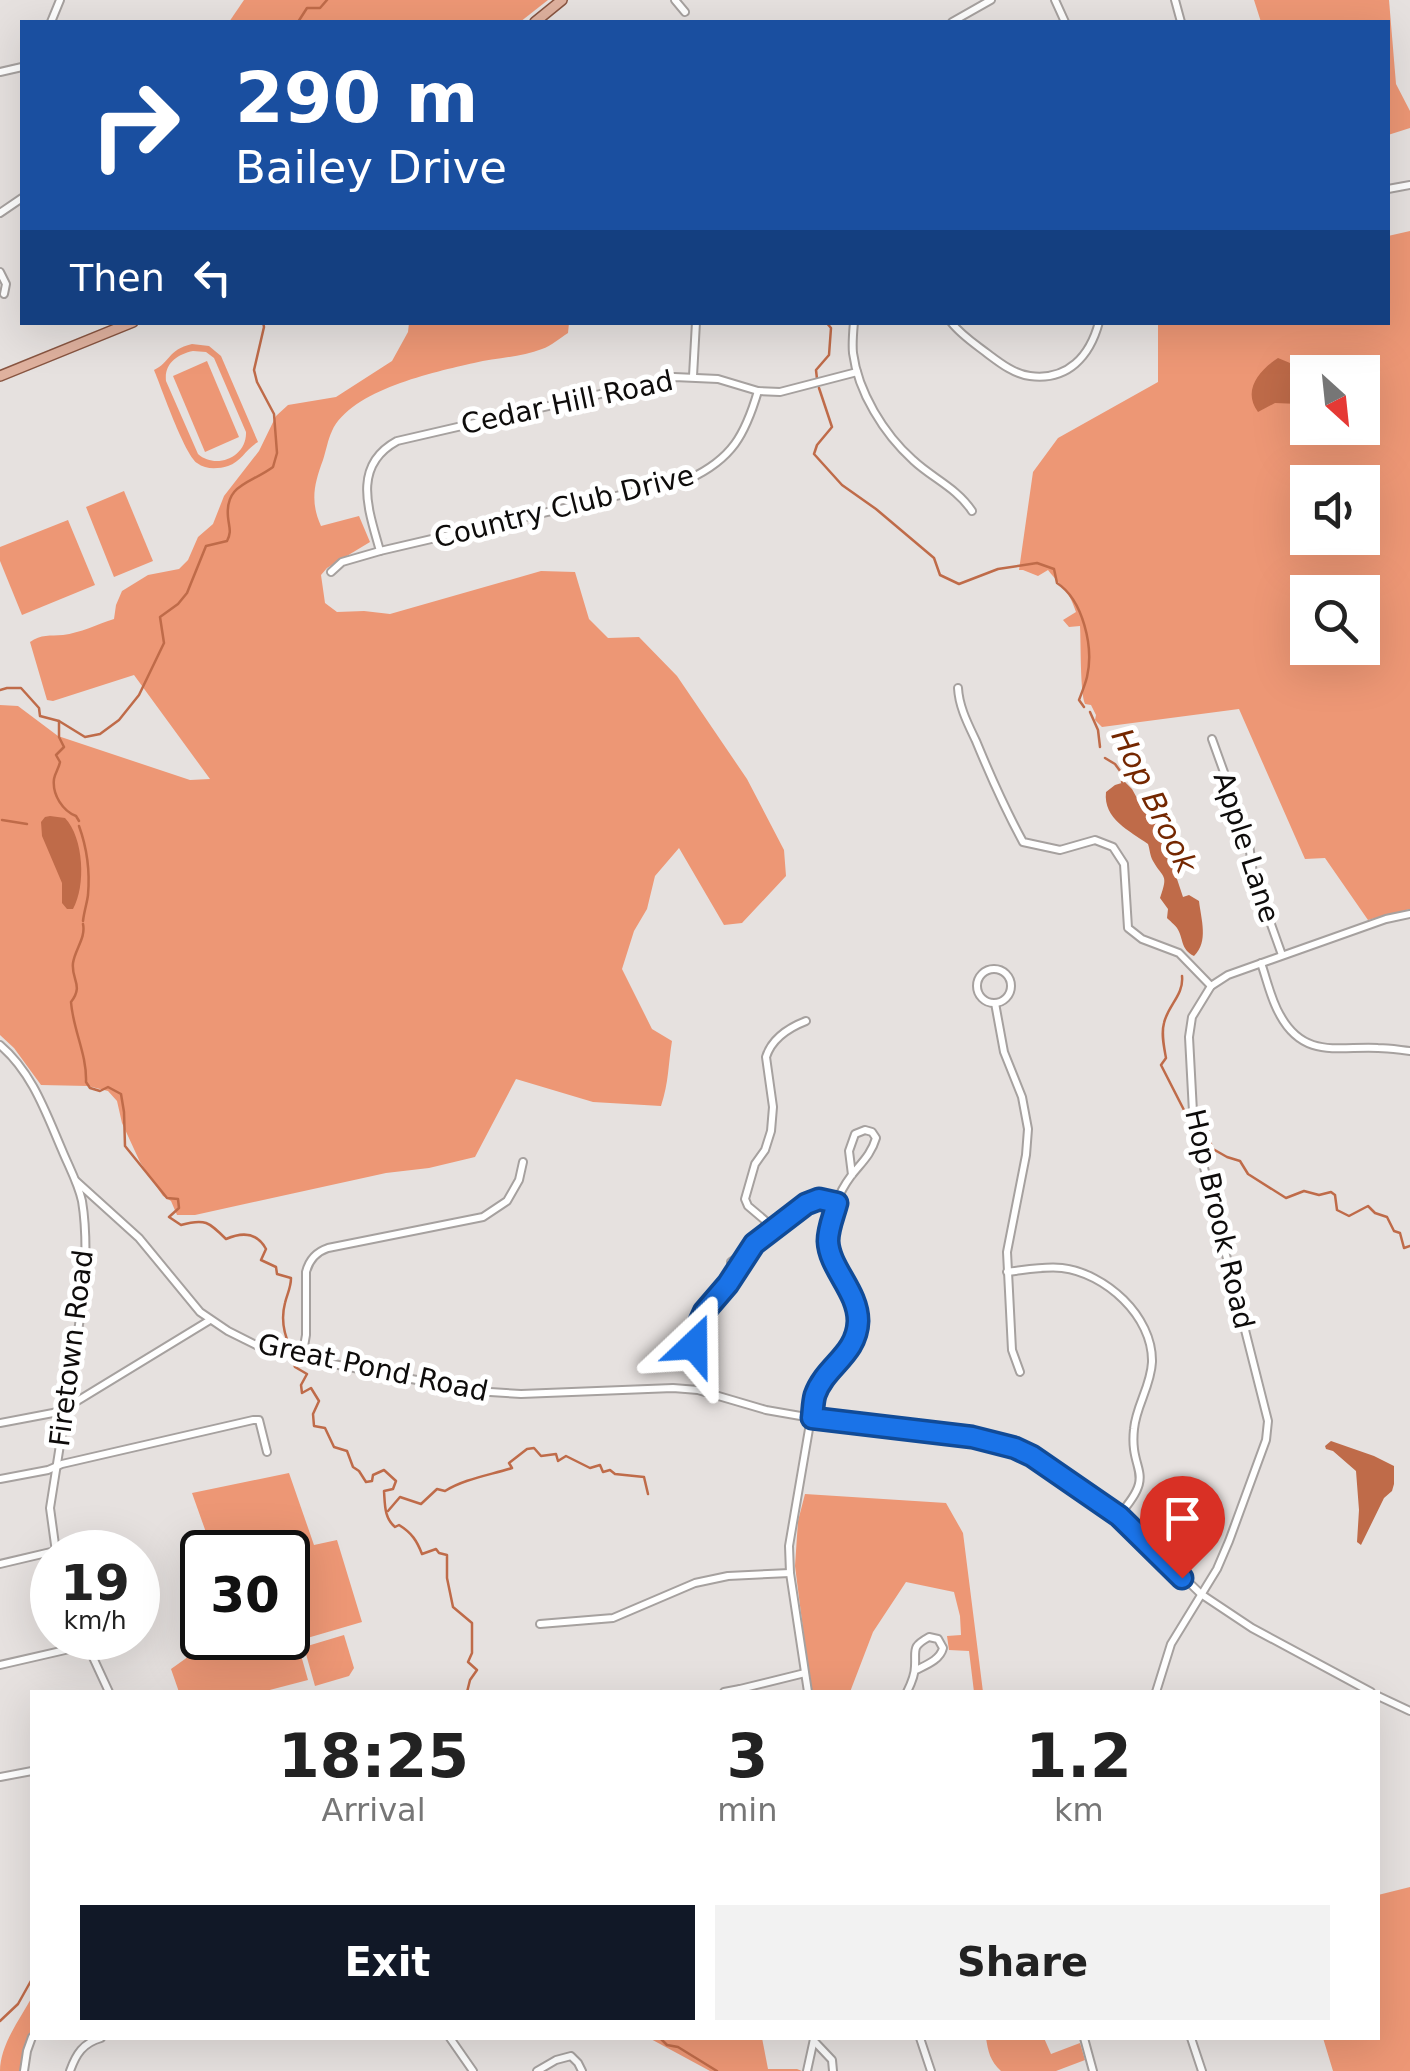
<!DOCTYPE html>
<style>
:root{--surface:#fff;--page:#f2f2f2;--text:#222;--muted:#767676;--accent:#111827}
body{margin:0;font-family:"DejaVu Sans",sans-serif;background:var(--page);color:var(--text);height:100vh;display:flex;flex-direction:column;font-size:38px;white-space:nowrap}
*{box-sizing:border-box;margin:0}
p{font-size:32px;color:var(--muted)}
.icon{flex:none;width:55px;height:55px;fill:none;stroke:currentColor;stroke-width:2;stroke-linecap:round;stroke-linejoin:round}
.map{position:relative;flex:1;overflow:hidden}
.side{position:absolute;left:30px;top:1690px;width:1350px;height:350px;display:flex;flex-direction:column;background:var(--surface);border-radius:0px;box-shadow:0 10px 40px #0002}
.side>*{flex:none}
.top-card{position:absolute;left:20px;top:20px;width:1370px;height:305px;border-radius:0px;box-shadow:0 10px 40px #0002;background:#1a4fa0;color:#fff;overflow:hidden}
.needle{width:65px;rotate:153deg}
.fabs{position:absolute;left:1290px;top:355px;display:grid;gap:20px}
.fabs a{display:grid;place-items:center;width:90px;height:90px;border-radius:0px;background:var(--surface);box-shadow:0 10px 40px #0002;font-size:50px}
.speed{position:absolute;left:30px;top:1530px;display:flex;gap:20px;font-size:50px;font-weight:700;text-align:center}
.speed>*{display:grid;place-content:center;width:130px;height:130px;border-radius:50%;background:var(--surface);box-shadow:0 10px 40px #0002;line-height:1}
.speed small{font-size:25px;font-weight:400}
.speed .limit{border:5px solid #111;border-radius:15px;background:#fff;color:#111}
.pin{position:absolute;display:grid;place-items:center;width:85px;height:85px;color:#fff;margin:-102px -42px;border-radius:50% 50% 50% 0;rotate:-45deg;box-shadow:0 0 10px #0007}
.pin .icon{rotate:45deg}
.me{position:absolute;width:110px;margin:-55px;rotate:23deg;stroke-linejoin:round;filter:drop-shadow(0 0 8px #0008)}
.turn{display:flex;align-items:center;gap:35px;height:210px;padding:0 50px;font-size:45px}
.turn .icon{width:130px;height:130px;stroke-width:2.5}
.turn b{display:block;font-size:70px;line-height:85px}
.then{display:flex;align-items:center;height:95px;padding:0 50px;background:#0003;gap:20px;font-size:38px}
.eta{display:flex;justify-content:space-evenly;align-items:center;height:170px;text-align:center}
.eta b{font-size:60px;font-weight:700;line-height:70px}
.cta{display:flex;gap:20px;margin-top:auto;padding:20px 50px}
.cta a{flex:1;height:115px;border-radius:0px;background:var(--accent);color:#fff;font-size:40px;font-weight:700;line-height:115px;text-align:center}
.cta a+a{background:var(--page);color:var(--text)}
.map>svg:first-child{display:block}
.green{fill:#ed9775;fill-rule:evenodd}
.water{fill:#bf6b49}
.lines{fill:none;stroke-linecap:round;stroke-linejoin:round}
.stream{stroke:#bf6b49;stroke-width:2.5}
.minor-casing{stroke:#a6a19f;stroke-width:10}
.major-casing{stroke:#885541;stroke-width:12}
.minor{stroke:#fff;stroke-width:6}
.major{stroke:#dfb19e;stroke-width:9}
.route-casing{stroke:#114b97;stroke-width:25}
.route{stroke:#1a73e8;stroke-width:18}
.labels{text-anchor:middle;stroke-width:10;stroke-linejoin:round;paint-order:stroke}
.street-label{font-size:28px;fill:#0e0c0b;stroke:#fff}
.water-label{font-size:30px;font-style:italic;fill:#742700;stroke:#fff}
</style>
<div class="map">
<svg width="1410" height="2071" viewBox="0 0 1410 2071">
<rect width="100%" height="100%" fill="#e6e1df"/>
<g class="green">
<path d="M244 0H548L520 22H229Z"/>
<path d="M1254 0H1389L1396 84 1410 111V128L1388 135V22H1261Z"/>
<path d="M1410 231V909L1368 920 1325 858 1305 859 1239 709 1102 727 1095 720 1096 715 1091 705 1085 704C1080 692 1081 643 1080 626L1069 627 1063 620 1076 612C1068 588 1062 588 1048 570L1038 576 1023 570H1019L1033 472 1058 438 1158 382V323L1388 322V236ZM1308 372H1362V428H1308ZM1308 482H1362V538H1308ZM1308 592H1362V648H1308Z"/>
<path d="M409 323H569L568 333C560 338 551 346 542 349 521 357 496 358 474 363 434 372 351 390 332 431 328 439 326 451 323 460 314 484 310 502 321 526L359 516 370 542 327 568 321 575 325 603 337 612 364 611 390 614 541 571 575 572 589 619 608 638 639 637 677 676 747 779 784 850 786 876 742 923 724 925 679 848 655 876 647 909 634 931 622 969 652 1029 672 1041C668 1065 669 1082 661 1106L593 1102 516 1079 475 1157 429 1168 386 1173 195 1215H177L171 1201 163 1196 140 1162 122 1123 117 1101 108 1091 88 1086 41 1085 14 1048 0 1035V705L18 706 58 736 190 780 210 779 134 675 53 701 47 700 30 642C41 634 50 636 63 635 80 633 98 624 114 619L116 605 122 591 148 575 179 569 188 560 198 537 213 524 224 496 259 451 276 416 288 405 336 397 392 361 408 332Z"/>
<path d="M192 344 209 346 221 356 258 442C246 449 241 462 228 466 218 469 206 470 197 463 184 453 162 389 154 370 170 363 167 350 192 344ZM193 351 206 352 214 358 246 432C247 457 216 470 198 454L166 381C164 363 178 354 193 351Z"/>
<path d="M207 361 239 437 205 452 173 376Z"/>
<path d="M124 491 153 561 114 577 86 507Z"/>
<path d="M68 520 95 585 22 615 0 561V547Z"/>
<path d="M289 1473 314 1545 337 1540 362 1622 297 1641 308 1680 262 1692H179L171 1669 199 1649 198 1638H288V1609L290 1608 288 1598V1552H273L270 1546 243 1552H213L192 1493Z"/>
<path d="M805 1494 946 1503 963 1533 983 1692H974L969 1651 949 1650 947 1636 961 1635 960 1616 954 1592 906 1582 873 1632 850 1692H811L795 1566 798 1521Z"/>
<path d="M344 1635 354 1668 349 1676 315 1686 304 1647Z"/>
<path d="M1410 1887V2071H1333L1323 2038H1378V1895Z"/>
<path d="M32 1997V2030L29 2034 22 2071H0C0 2045 20 2019 32 1997Z"/>
<path d="M649 2038H762L768 2069H797L802 2071H710Z"/>
<path d="M986 2038H1044L1051 2054 1080 2043 1085 2060 1056 2071H1001C990 2061 988 2051 986 2038Z"/>
</g>
<g class="water">
<path d="M1278 358 1290 363 1307 394 1299 404 1275 403 1258 412C1242 391 1259 370 1278 358Z"/>
<path d="M1125 782 1132 789 1144 811 1158 823 1174 851 1179 853 1182 865 1176 876 1183 897 1189 895 1199 901C1201 919 1209 942 1194 956 1180 949 1184 939 1177 928 1176 926 1168 919 1167 918L1168 909 1160 898C1169 873 1163 879 1153 861 1150 856 1150 850 1148 844 1130 831 1103 819 1106 792L1115 785Z"/>
<path d="M50 816 65 818C84 838 86 886 73 909H67L62 903V883L42 836 41 822 45 817Z"/>
<path d="M1331 1441 1374 1456 1394 1466V1484L1392 1491 1384 1498 1361 1545 1357 1542 1359 1510 1356 1471 1333 1451 1326 1449 1325 1446Z"/>
</g>
<g class="lines">
<g class="stream">
<path d="M298 22 307 8H320L327 0"/>
<path d="M817 379 816 370 829 355 831 328 826 322"/>
<path d="M819 388 832 427 817 445 814 454 842 485 876 509 934 558 940 575 959 584 998 569 1037 563 1054 569 1057 583C1083 600 1094 647 1087 677 1085 685 1082 692 1079 700L1084 707"/>
<path d="M0 690 7 688H21L39 708 40 716 59 721 85 737 100 734 119 720 139 695 164 643 160 617 178 604 187 593 206 546 227 541C232 531 229 528 228 517 225 484 250 484 273 467L277 453 274 414 257 382 254 370 264 327 263 322"/>
<path d="M1090 712 1098 730 1100 747"/>
<path d="M59 721V737L64 747 56 755 60 762C59 768 55 773 54 779 52 795 63 811 76 816L79 821"/>
<path d="M1105 758 1115 764 1123 775 1122 782"/>
<path d="M2 820 27 824"/>
<path d="M79 826C87 848 90 872 88 895 87 903 84 912 83 921"/>
<path d="M83 924C86 938 75 949 73 963 71 980 84 985 71 1002 73 1030 87 1054 86 1082L90 1088 100 1091 108 1087 121 1094 124 1112 125 1146 167 1198 178 1199 179 1208 169 1217 181 1225C205 1218 209 1222 226 1239 242 1232 257 1232 266 1249L261 1260 276 1267 277 1274 291 1278C291 1288 287 1294 285 1303 281 1318 284 1334 290 1347"/>
<path d="M1182 976C1184 995 1168 1005 1164 1023 1161 1034 1164 1047 1166 1058L1161 1065 1186 1114H1198L1208 1128V1137L1213 1149 1227 1157 1240 1161 1248 1174 1286 1198 1304 1191 1319 1195 1331 1192 1335 1195 1337 1210 1349 1216 1368 1206 1375 1213 1387 1217 1394 1231 1400 1233 1404 1248 1410 1246"/>
<path d="M293 1362 295 1367 307 1374 301 1385 302 1393 311 1388 319 1401 313 1414 314 1426 325 1428 334 1447 347 1451 353 1467 359 1471 366 1482 372 1481 373 1475 384 1470 396 1481 393 1489 384 1491C385 1504 384 1518 395 1527L399 1525C412 1533 417 1541 422 1554L436 1549 439 1553 447 1555V1578L453 1607 472 1623V1653L468 1662 477 1670 470 1680 467 1692"/>
<path d="M388 1511 400 1497 421 1504 437 1489 445 1491C464 1479 490 1475 512 1468L509 1463 527 1449 534 1448 541 1456 556 1454 558 1461 566 1456 590 1468 600 1465 603 1472 610 1470 615 1474 644 1477 648 1494"/>
<path d="M0 2021 18 2004 32 1979"/>
<path d="M660 2038 667 2045 678 2047 717 2071"/>
</g>
<g class="minor-casing">
<g id="minor">
<path d="M675 0 685 12"/>
<path d="M1055 0 1065 22"/>
<path d="M1175 0 1181 22"/>
<path d="M51 22 60 0"/>
<path d="M952 22 991 0"/>
<path d="M0 72 22 67"/>
<path d="M1388 189 1410 185"/>
<path d="M0 213 22 198"/>
<path d="M0 272 6 284 4 294"/>
<path d="M854 322C853 333 852 343 853 353 858 392 884 434 913 460 932 478 957 488 972 511"/>
<path d="M951 322C961 335 975 344 988 354 1000 363 1014 374 1030 376 1068 381 1090 356 1099 322"/>
<path d="M693 376 696 322"/>
<path d="M380 551C369 511 351 466 397 441L674 377 718 379 758 391 780 392 857 372"/>
<path d="M331 572 342 562 380 551 689 479C732 459 745 435 758 391"/>
<path d="M958 688C959 707 968 724 976 741 990 775 1005 809 1023 842L1060 850 1095 840 1113 847 1124 864 1128 928 1142 939 1179 953 1211 986"/>
<path d="M1212 739 1243 825 1249 844 1253 874 1282 955"/>
<path d="M1261 963C1267 980 1271 1000 1280 1015 1304 1059 1338 1046 1378 1048 1389 1048 1400 1050 1410 1051"/>
<circle cx="994" cy="986" r="17"/>
<path d="M995 1003 1004 1052 1022 1097 1028 1129 1026 1155 1007 1252 1012 1350 1020 1372"/>
<path d="M0 1045C32 1072 46 1113 62 1150 69 1167 78 1183 82 1201 87 1231 86 1263 84 1293L50 1508 56 1552"/>
<path d="M76 1181 139 1238 200 1312 228 1331 262 1348 302 1358 474 1391 521 1394 673 1388 698 1390 766 1410 812 1418 973 1437 1015 1448 1032 1456 1119 1515 1201 1594 1252 1628 1371 1692"/>
<path d="M774 1228 748 1206 745 1199 755 1164 765 1150 771 1131 773 1107 766 1057C772 1038 788 1028 806 1021"/>
<path d="M1007 1272C1025 1270 1044 1266 1062 1268 1105 1273 1153 1316 1152 1362 1151 1386 1136 1406 1134 1429 1129 1474 1158 1471 1119 1515"/>
<path d="M733 1276 731 1262 737 1258 744 1259"/>
<path d="M302 1358 306 1335V1272C309 1260 316 1252 328 1248L483 1217 507 1201 519 1180 523 1162"/>
<path d="M696 1359V1332L700 1318 728 1284 754 1245 806 1204 819 1199 837 1203"/>
<path d="M0 1423 53 1413 69 1406 210 1320"/>
<path d="M0 1479 48 1470 62 1464 253 1420H259L267 1452"/>
<path d="M0 1564 55 1551"/>
<path d="M540 1624 613 1618 695 1583 728 1576 790 1573"/>
<path d="M84 1638 109 1692"/>
<path d="M0 1665 87 1645"/>
<path d="M740 1689 805 1673"/>
<path d="M724 1692 740 1689 741 1691"/>
<path d="M808 1692 790 1573 789 1546 815 1394C827 1373 848 1359 856 1337 868 1297 825 1271 829 1234 830 1214 839 1192 851 1176 861 1163 871 1155 876 1138L872 1132 865 1130 855 1134 849 1151 852 1175"/>
<path d="M907 1692C911 1684 915 1675 915 1666 916 1649 911 1647 929 1637L938 1639 943 1648C940 1660 926 1665 916 1670"/>
<path d="M1156 1692 1171 1644 1217 1569 1229 1541 1266 1440 1268 1421 1196 1136 1193 1112 1189 1037 1192 1017 1211 986 1228 975 1386 919 1410 914"/>
<path d="M1378 1696 1410 1711"/>
<path d="M0 1777 32 1771"/>
<path d="M450 2038 473 2071"/>
<path d="M920 2038 931 2071"/>
<path d="M1084 2038 1093 2071"/>
<path d="M1191 2038 1202 2071"/>
<path d="M814 2041 832 2060 833 2071"/>
<path d="M24 2071 27 2051 32 2037"/>
<path d="M70 2071C76 2054 83 2043 101 2038"/>
<path d="M537 2071 556 2060 571 2056 578 2063 582 2071"/>
<path d="M807 2071 814 2039"/>
</g>
</g>
<g class="major-casing">
<g id="major">
<path d="M535 22 562 0"/>
<path d="M0 376 133 322"/>
</g>
</g>
<use href="#minor" class="minor"/>
<use href="#major" class="major"/>
</g>
<g class="lines">
<g class="route-casing">
<path id="route" d="M694 1345 696 1330 704 1312 728 1284 754 1244 806 1204 819 1199 837 1203C834 1215 828 1228 828 1241 829 1268 858 1291 858 1321 857 1355 825 1366 815 1395 813 1402 813 1410 812 1418L972 1437 1015 1448 1032 1456 1119 1516 1182 1578"/>
</g>
<use href="#route" class="route"/>
</g>
<g class="labels">
<g class="street-label">
<text transform="translate(567 402) rotate(-12)" y="10">Cedar Hill Road</text>
<text transform="translate(564 506) rotate(-14)" y="10">Country Club Drive</text>
<text transform="translate(1247 847) rotate(72)" y="10">Apple Lane</text>
<text transform="translate(1220 1219) rotate(77)" y="10">Hop Brook Road</text>
<text transform="translate(71 1348) rotate(-83)" y="10">Firetown Road</text>
<text transform="translate(373 1367) rotate(12)" y="10">Great Pond Road</text>
</g>
<g class="water-label">
<text transform="translate(1154 801) rotate(64)" y="10">Hop Brook</text>
</g>
</g>
</svg>
<div class="fabs">
<a><svg class="needle" viewBox="-14 -14 28 28"><path d="M0-13l5 13h-10z" fill="#e53935"/><path d="M0 13l5-13h-10z" fill="#767676"/></svg></a>
<a><svg class="icon" aria-label="sound" viewBox="0 0 24 24"><path d="M4 9h4l5-4v14l-5-4H4zM17 9q2 3 0 6"/></svg></a>
<a><svg class="icon" aria-label="search" viewBox="0 0 24 24"><circle cx="10" cy="10" r="6"/><path d="M15 15l6 6"/></svg></a>
</div>
<div class="speed"><div>19<small>km/h</small></div><div class="limit">30</div></div>
<div class="pin" style="left:1182px;top:1578px;background:#d93025"><svg class="icon" aria-label="arrive" viewBox="0 0 24 24"><path d="M6 21V4h12l-3 4 3 4H6"/></svg></div>
<svg class="me" style="left:694px;top:1345px" viewBox="-20 -20 40 40"><path d="M0-17L14 15 0 8-14 15z" fill="#1a73e8" stroke="#fff" stroke-width="4"/></svg>
<div class="top-card">
<div class="turn"><svg class="icon" aria-label="right" viewBox="0 0 24 24"><path d="M7 20v-9h11M14 6l5 5-5 5"/></svg><div><b>290 m</b>Bailey Drive</div></div>
<div class="then">Then<svg class="icon" aria-label="left" viewBox="0 0 24 24"><path d="M17 20v-9H6M10 6l-5 5 5 5"/></svg></div>
</div>
<section class="side">
<div class="eta">
<div><b>18:25</b><p>Arrival</p></div>
<div><b>3</b><p>min</p></div>
<div><b>1.2</b><p>km</p></div>
</div>
<div class="cta"><a>Exit</a><a>Share</a></div>
</section>
</div>
